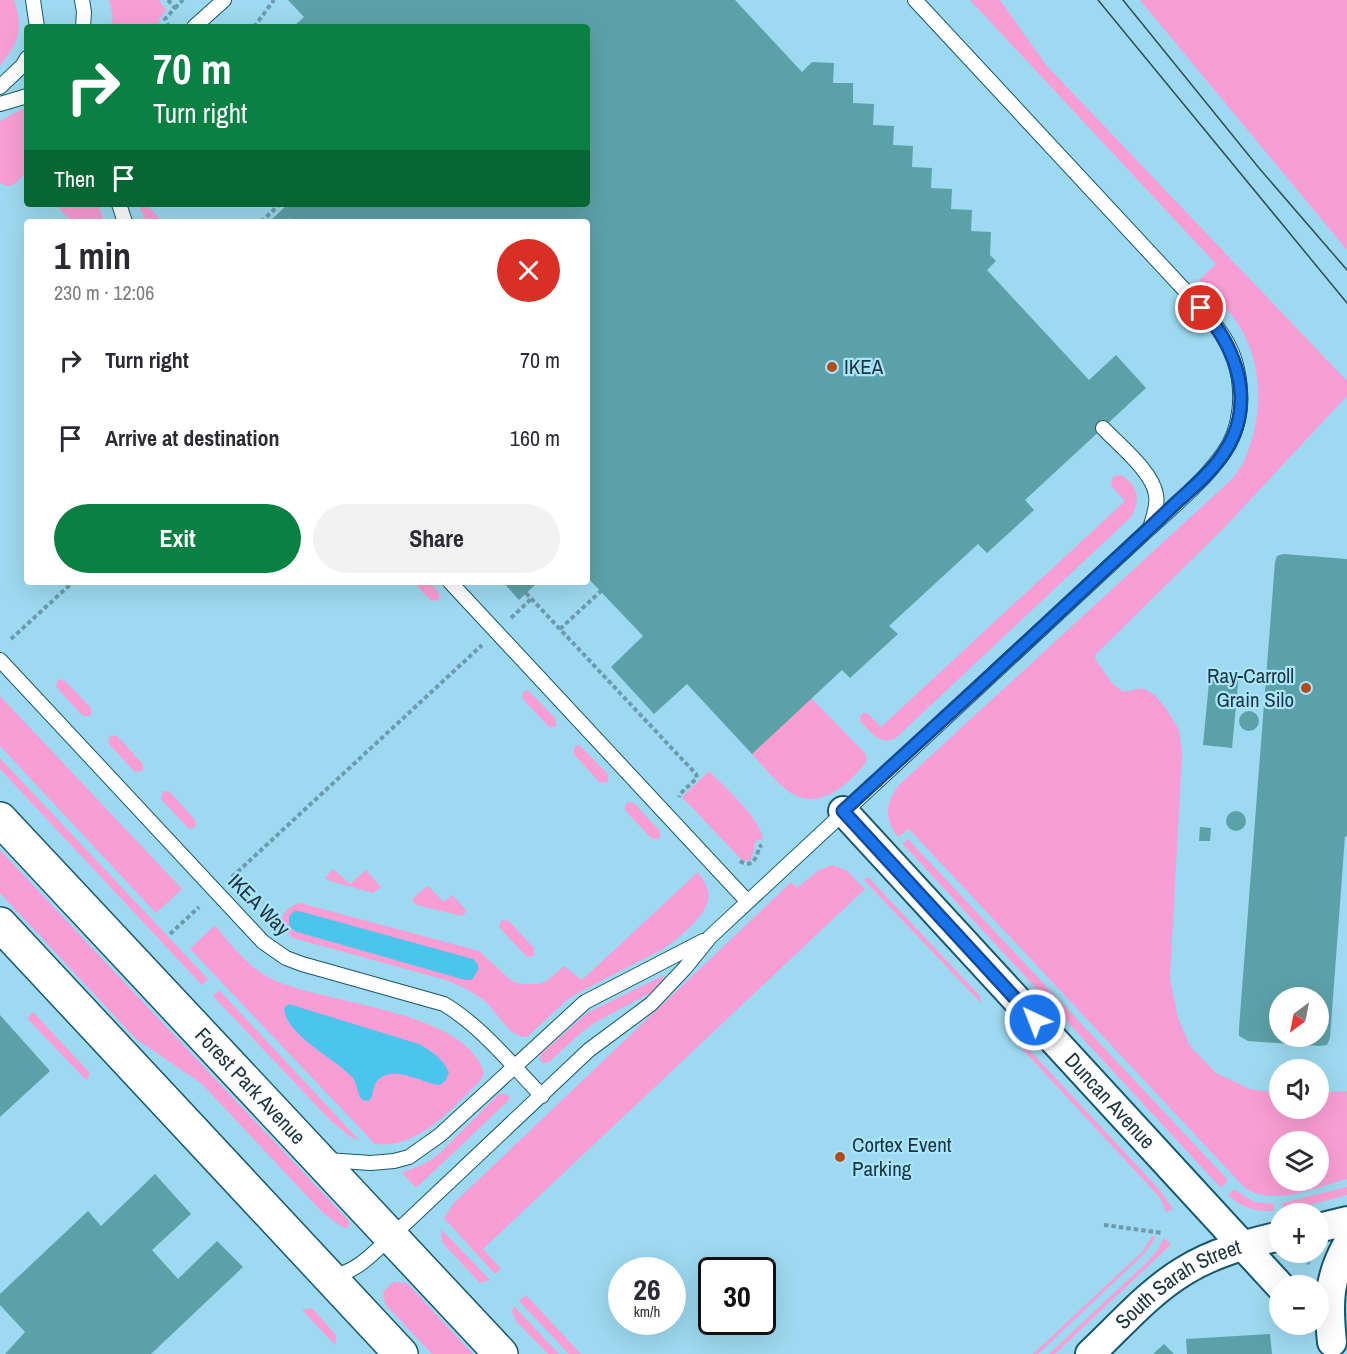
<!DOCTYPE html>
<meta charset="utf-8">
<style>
:root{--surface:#fff;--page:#f2f2f3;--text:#2b2b33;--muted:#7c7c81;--accent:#0b8043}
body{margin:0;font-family:"Archivo Narrow",sans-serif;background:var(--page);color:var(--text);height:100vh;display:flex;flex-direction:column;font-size:22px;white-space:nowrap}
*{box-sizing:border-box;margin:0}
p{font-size:20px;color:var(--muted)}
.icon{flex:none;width:33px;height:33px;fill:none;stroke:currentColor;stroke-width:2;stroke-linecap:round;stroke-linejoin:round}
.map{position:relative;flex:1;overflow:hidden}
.side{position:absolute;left:24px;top:219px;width:566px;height:366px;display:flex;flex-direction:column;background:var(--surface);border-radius:6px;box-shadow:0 6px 24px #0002}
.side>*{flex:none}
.hud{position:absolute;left:24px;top:24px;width:566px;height:183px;border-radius:6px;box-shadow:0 6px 24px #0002;background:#0b8043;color:#fff;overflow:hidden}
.needle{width:39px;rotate:212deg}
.buttons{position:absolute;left:1269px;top:987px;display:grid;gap:12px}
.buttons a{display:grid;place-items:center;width:60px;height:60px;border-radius:50%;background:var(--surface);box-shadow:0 6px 24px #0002;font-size:30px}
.speed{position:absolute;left:608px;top:1257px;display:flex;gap:12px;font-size:30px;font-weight:700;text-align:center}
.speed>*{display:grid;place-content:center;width:78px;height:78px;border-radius:50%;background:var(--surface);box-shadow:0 6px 24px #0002;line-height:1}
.speed small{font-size:15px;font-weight:400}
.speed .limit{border:3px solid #111;border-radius:9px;background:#fff;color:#111}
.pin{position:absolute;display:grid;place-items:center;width:51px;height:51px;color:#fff;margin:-26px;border:3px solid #fff;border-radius:50%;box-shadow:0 2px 6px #0007}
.me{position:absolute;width:66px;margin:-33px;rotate:317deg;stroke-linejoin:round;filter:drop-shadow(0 0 4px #0008)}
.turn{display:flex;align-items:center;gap:21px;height:126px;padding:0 30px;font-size:27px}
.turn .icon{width:78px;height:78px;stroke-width:2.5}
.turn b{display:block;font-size:42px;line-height:51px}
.then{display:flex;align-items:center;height:57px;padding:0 30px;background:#0003;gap:12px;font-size:22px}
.round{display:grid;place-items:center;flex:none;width:63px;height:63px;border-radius:32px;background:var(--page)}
.head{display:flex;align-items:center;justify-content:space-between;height:102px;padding:0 30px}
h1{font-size:36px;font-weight:700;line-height:45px}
.button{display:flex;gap:12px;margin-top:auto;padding:12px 30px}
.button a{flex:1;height:69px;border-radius:36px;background:var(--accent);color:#fff;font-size:24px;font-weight:700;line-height:69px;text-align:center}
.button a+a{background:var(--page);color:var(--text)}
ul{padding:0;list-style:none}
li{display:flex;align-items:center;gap:18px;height:78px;padding:0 30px}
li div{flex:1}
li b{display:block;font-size:22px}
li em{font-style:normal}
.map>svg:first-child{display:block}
.green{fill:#f99ed4;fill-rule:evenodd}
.water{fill:#4cc5ed}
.building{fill:#5da1a8;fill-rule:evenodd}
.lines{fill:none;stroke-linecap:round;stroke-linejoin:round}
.service-casing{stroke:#19586c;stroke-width:16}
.minor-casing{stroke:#19586c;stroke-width:32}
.primary-casing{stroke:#19586c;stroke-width:36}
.path{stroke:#6d9bad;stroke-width:4;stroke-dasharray:4.5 3;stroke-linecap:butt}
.service{stroke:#fff;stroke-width:14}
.minor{stroke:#fff;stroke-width:28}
.primary{stroke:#fff;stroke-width:33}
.tram{stroke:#304e59;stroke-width:1.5}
.route-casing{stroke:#114b97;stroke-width:15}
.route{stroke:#1a73e8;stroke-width:10}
.poi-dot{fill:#b24d1b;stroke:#a9e6fe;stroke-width:2}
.labels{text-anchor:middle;stroke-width:4.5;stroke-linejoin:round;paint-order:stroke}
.poi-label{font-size:21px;fill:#1c343d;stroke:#a9e6fe;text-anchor:start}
.street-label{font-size:21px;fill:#1c343d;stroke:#a9e6fe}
</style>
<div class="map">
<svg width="1347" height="1354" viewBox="0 0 1347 1354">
<rect width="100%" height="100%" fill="#9dd9f0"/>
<g class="green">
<path d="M0 0H14C24 29 18 43 0 66Z"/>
<path d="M109 0H159L166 10 158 21 162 27H110L113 17Z"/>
<path d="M970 0H1000L1046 65 1347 381V396L1222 530 1096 654 1095 659 1112 683 1123 692 1142 688 1155 695 1167 710 1179 730 1182 753 1170 979 1178 1018 1190 1046 1216 1073 1250 1089 1279 1093 1280 1108H1318L1319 1093 1347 1091V1179C1316 1187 1273 1208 1244 1187L909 829 898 837C884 819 885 803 899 785L1233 478C1238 471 1244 463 1247 454 1264 411 1263 360 1236 321 1226 306 1211 293 1199 280L1216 264ZM1280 1142H1318V1180H1280Z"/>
<path d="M1140 0H1347V250Z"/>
<path d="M27 106V173C16 180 14 191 0 183V121Z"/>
<path d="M55 204H98L104 222H72Z"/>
<path d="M138 204H146L163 222H146Z"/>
<path d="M1121 475C1138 484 1141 501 1131 517L897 737C881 748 871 732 860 721V716L863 713H867L881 727 1125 501 1112 487 1111 482 1114 476Z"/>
<path d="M414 582H429L439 593V600L431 601Z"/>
<path d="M58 679 65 681 91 708V716H83L56 687Z"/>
<path d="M528 690 556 719V726L549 727 522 698 524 691Z"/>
<path d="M0 696 182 889 156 913 0 746Z"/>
<path d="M811 698 865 753 867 761C848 785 819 813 788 791 775 781 763 766 752 754Z"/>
<path d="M110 735 117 736 143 764V771L135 772 108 743Z"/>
<path d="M579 745 608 774V782L600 783 573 753 575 746Z"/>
<path d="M0 758 208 979 202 985 0 769Z"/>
<path d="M709 771C725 788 759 816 763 839L756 841 751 860 745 861 741 859 682 797Z"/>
<path d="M163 791 170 792 195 820 196 827 192 829 188 828 161 799Z"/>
<path d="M627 802 634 803 660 831V838L652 839 625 810V806Z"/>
<path d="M908 839 1228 1180 1221 1188 903 844Z"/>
<path d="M0 850 348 1220 350 1224 347 1228H344L323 1213 201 1083 136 1039 0 893Z"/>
<path d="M833 865 846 870 865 889 483 1249 501 1269 495 1274 444 1218 453 1204 791 882 797 888 819 870Z"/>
<path d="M333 869 350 884 366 870 381 887 373 893 330 881 325 878Z"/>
<path d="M698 872C715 894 710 906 692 925 683 934 674 942 663 949L578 993 567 1000 527 1037C510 1038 499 1015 488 1004 476 993 461 986 446 980L293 938 280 925C282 914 288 906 300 903L479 951 504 974 512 981 522 984H540L548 980 564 966 582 980Z"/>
<path d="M868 877 980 996 981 1003 864 880Z"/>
<path d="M426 887H429L444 902 452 895 466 910V912L462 916 417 905 413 902V898Z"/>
<path d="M502 920 509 921 534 948V956L527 957 499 927Z"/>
<path d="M215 925C232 946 248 967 272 979 325 1005 465 1009 484 1073L480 1081C451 1109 419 1149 375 1144L190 949Z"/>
<path d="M662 976 664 977 662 980 650 993 596 1022 583 1031 549 1062 544 1063 540 1061 541 1054 587 1013Z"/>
<path d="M219 990 360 1141 349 1136 331 1121 213 996Z"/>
<path d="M33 1012 89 1072V1076L86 1080 27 1018Z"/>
<path d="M1013 1039H1019L1159 1189 1173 1209 1166 1212 1160 1198 1151 1188Z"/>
<path d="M503 1093 510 1097 508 1101 416 1188 402 1173 428 1162 440 1153 499 1094Z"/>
<path d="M1347 1187V1195L1284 1212 1282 1203Z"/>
<path d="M1234 1189 1254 1202 1274 1204V1211C1256 1212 1242 1208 1228 1195Z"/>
<path d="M441 1229 490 1280 480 1283 442 1242Z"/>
<path d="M1152 1236 1156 1237 1144 1254 1038 1354H1033L1143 1251Z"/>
<path d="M1164 1238 1171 1244 1161 1254 1055 1354H1049L1146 1263 1158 1250Z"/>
<path d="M393 1282 407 1283 473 1354H432L385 1304 383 1292Z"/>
<path d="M526 1295 581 1354H569L519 1301Z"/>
<path d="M514 1306 559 1354H548L516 1321 512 1312Z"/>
<path d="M312 1308 336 1335 335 1345 302 1310Z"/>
</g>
<g class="water">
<path d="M294 911H299L473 959 478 964V970L472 980H465L294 931 289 925V917Z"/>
<path d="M289 1004 419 1044C433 1052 442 1058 449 1072L446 1080 440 1085C421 1083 395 1065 379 1079 371 1086 375 1095 369 1101L362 1100C356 1091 358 1082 350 1075 332 1057 285 1034 284 1008Z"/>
</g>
<g class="building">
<path d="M288 0H735L802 72 812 62 834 63 833 83H853V103L874 104 873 125 894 126 893 145 913 146 912 167 932 168 931 188 952 189 951 209 972 210 971 231 991 232 990 255 996 261 987 270 1089 380 1116 355 1146 388 1025 500 1034 510 987 553 978 544 889 626 898 634 850 678 842 670 752 754 687 684 654 714 611 667 643 636 586 576V222H294L290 218 286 222H269L288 204H586V27H293L304 17Z"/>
<path d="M1283 554 1347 559V837L1345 836 1330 1038 1327 1045 1319 1046 1248 1041 1239 1036V1028L1275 562 1277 556ZM1280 998H1318V1036H1280Z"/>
<path d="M503 582H538L519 600Z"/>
<path d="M1210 672 1239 674 1232 748 1203 745Z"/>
<circle cx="1249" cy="721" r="10"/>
<circle cx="1236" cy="821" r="10"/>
<path d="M1200 827 1211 828 1210 841H1199Z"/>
<path d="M0 1015 50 1071 0 1117Z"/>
<path d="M155 1174 191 1214 152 1250 178 1279 217 1241 243 1267 151 1354H5L25 1332 0 1305V1294L88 1211 101 1226Z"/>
<path d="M1270 1334 1272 1354H1187L1186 1339Z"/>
<path d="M1164 1344 1174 1354H1153Z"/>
</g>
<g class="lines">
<g class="service-casing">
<g id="service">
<path d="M33 0 37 27"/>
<path d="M82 0 84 12 83 27"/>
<path d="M915 0 1191 297C1208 315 1228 337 1235 361 1244 392 1242 428 1223 454 1203 482 1176 504 1151 527"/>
<path d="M194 27 224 0"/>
<path d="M0 87 23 65 27 58"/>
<path d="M0 104 27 96"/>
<path d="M119 204 125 222"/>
<path d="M450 582 747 901"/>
<path d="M0 660 263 942 286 958 302 964 444 1004C482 1027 511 1064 542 1096"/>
<path d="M326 1160 371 1163 394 1161 409 1157 440 1135 585 1002 703 941"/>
<path d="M330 1276C356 1274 374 1252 392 1236L589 1050 651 1004 685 968 710 937 1150 528C1153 518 1158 506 1156 495 1153 472 1119 445 1103 428"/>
</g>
</g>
<g class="minor-casing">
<g id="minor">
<path id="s1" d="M843 811 1280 1286"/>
<path d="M1318 1228 1347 1221"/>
<path d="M1332 1342C1328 1305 1328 1279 1347 1245"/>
<path id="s2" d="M1090 1354C1120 1326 1149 1292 1184 1271 1213 1253 1246 1244 1280 1236"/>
</g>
</g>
<g class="primary-casing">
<g id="primary">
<path id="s3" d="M0 819 501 1354"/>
<path d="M0 924 401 1354"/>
</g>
</g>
<g class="path">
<path d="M168 0 175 8 165 19 169 27"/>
<path d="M175 8 183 0"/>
<path d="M254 27 274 0"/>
<path d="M261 222 280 204"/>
<path d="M526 593 696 774 697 778 680 794 679 797"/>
<path d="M511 618 532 598"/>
<path d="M560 629 601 591"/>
<path d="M11 639 73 582"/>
<path d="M740 861C752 869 757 858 759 847L762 845"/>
<path d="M232 877 482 645"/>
<path d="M170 934 199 907"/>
<path d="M1104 1225 1163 1233"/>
<path d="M1305 1256 1309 1264"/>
</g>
<use href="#service" class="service"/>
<use href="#minor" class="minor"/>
<use href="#primary" class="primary"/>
<g class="tram">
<path d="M1098 0 1347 303"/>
<path d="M1123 0 1259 168 1347 270"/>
</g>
</g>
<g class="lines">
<g class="route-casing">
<path id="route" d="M1035 1020 843 811C934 728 1024 645 1114 561 1135 542 1156 522 1177 502 1198 483 1221 464 1233 437 1253 391 1232 342 1201 308"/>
</g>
<use href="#route" class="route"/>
</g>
<g class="poi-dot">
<circle cx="832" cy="367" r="6"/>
<circle cx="1306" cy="688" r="6"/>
<circle cx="840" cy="1157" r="6"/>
</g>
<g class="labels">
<g class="poi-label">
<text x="844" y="374">IKEA</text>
<text x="1294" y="683" text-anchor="end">Ray-Carroll<tspan x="1294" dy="24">Grain Silo</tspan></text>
<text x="852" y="1152">Cortex Event<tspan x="852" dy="24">Parking</tspan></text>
</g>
<g class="street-label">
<text transform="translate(259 905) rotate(45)" y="7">IKEA Way</text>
<text dy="7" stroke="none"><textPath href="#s3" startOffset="366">Forest Park Avenue</textPath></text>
<text dy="7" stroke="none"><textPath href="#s1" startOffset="394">Duncan Avenue</textPath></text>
<text dy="7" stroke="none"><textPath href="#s2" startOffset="114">South Sarah Street</textPath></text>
</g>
</g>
</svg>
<div class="buttons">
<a><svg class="needle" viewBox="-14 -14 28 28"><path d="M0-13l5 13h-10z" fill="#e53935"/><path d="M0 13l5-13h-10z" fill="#7c7c81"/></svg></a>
<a><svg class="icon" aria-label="sound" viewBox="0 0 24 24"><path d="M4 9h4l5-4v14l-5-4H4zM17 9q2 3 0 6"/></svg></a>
<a><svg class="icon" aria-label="layers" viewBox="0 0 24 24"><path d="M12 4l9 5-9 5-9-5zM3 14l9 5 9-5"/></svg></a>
<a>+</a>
<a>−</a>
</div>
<div class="speed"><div>26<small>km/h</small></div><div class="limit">30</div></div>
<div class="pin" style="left:1201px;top:308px;background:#d93025"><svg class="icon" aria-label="arrive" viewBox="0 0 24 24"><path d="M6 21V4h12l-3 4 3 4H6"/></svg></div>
<svg class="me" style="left:1035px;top:1020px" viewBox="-20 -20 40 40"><circle r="17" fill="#1a73e8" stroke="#fff" stroke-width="3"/><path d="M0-11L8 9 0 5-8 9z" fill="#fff"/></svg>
<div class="hud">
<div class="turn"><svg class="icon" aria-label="right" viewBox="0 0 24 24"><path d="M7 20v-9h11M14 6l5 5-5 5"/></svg><div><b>70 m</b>Turn right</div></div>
<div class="then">Then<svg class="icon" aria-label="arrive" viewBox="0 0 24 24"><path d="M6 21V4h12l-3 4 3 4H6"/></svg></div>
</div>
<section class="side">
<div class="head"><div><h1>1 min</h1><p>230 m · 12:06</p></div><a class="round" style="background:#d93025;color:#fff"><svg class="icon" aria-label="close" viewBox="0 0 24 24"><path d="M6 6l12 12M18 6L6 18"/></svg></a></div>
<ul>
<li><svg class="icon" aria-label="right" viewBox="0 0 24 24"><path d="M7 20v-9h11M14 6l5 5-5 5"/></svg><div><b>Turn right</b></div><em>70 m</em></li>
<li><svg class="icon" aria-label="arrive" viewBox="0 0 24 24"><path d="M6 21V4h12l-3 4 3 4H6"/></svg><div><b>Arrive at destination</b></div><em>160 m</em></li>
</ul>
<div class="button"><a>Exit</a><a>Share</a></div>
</section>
</div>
